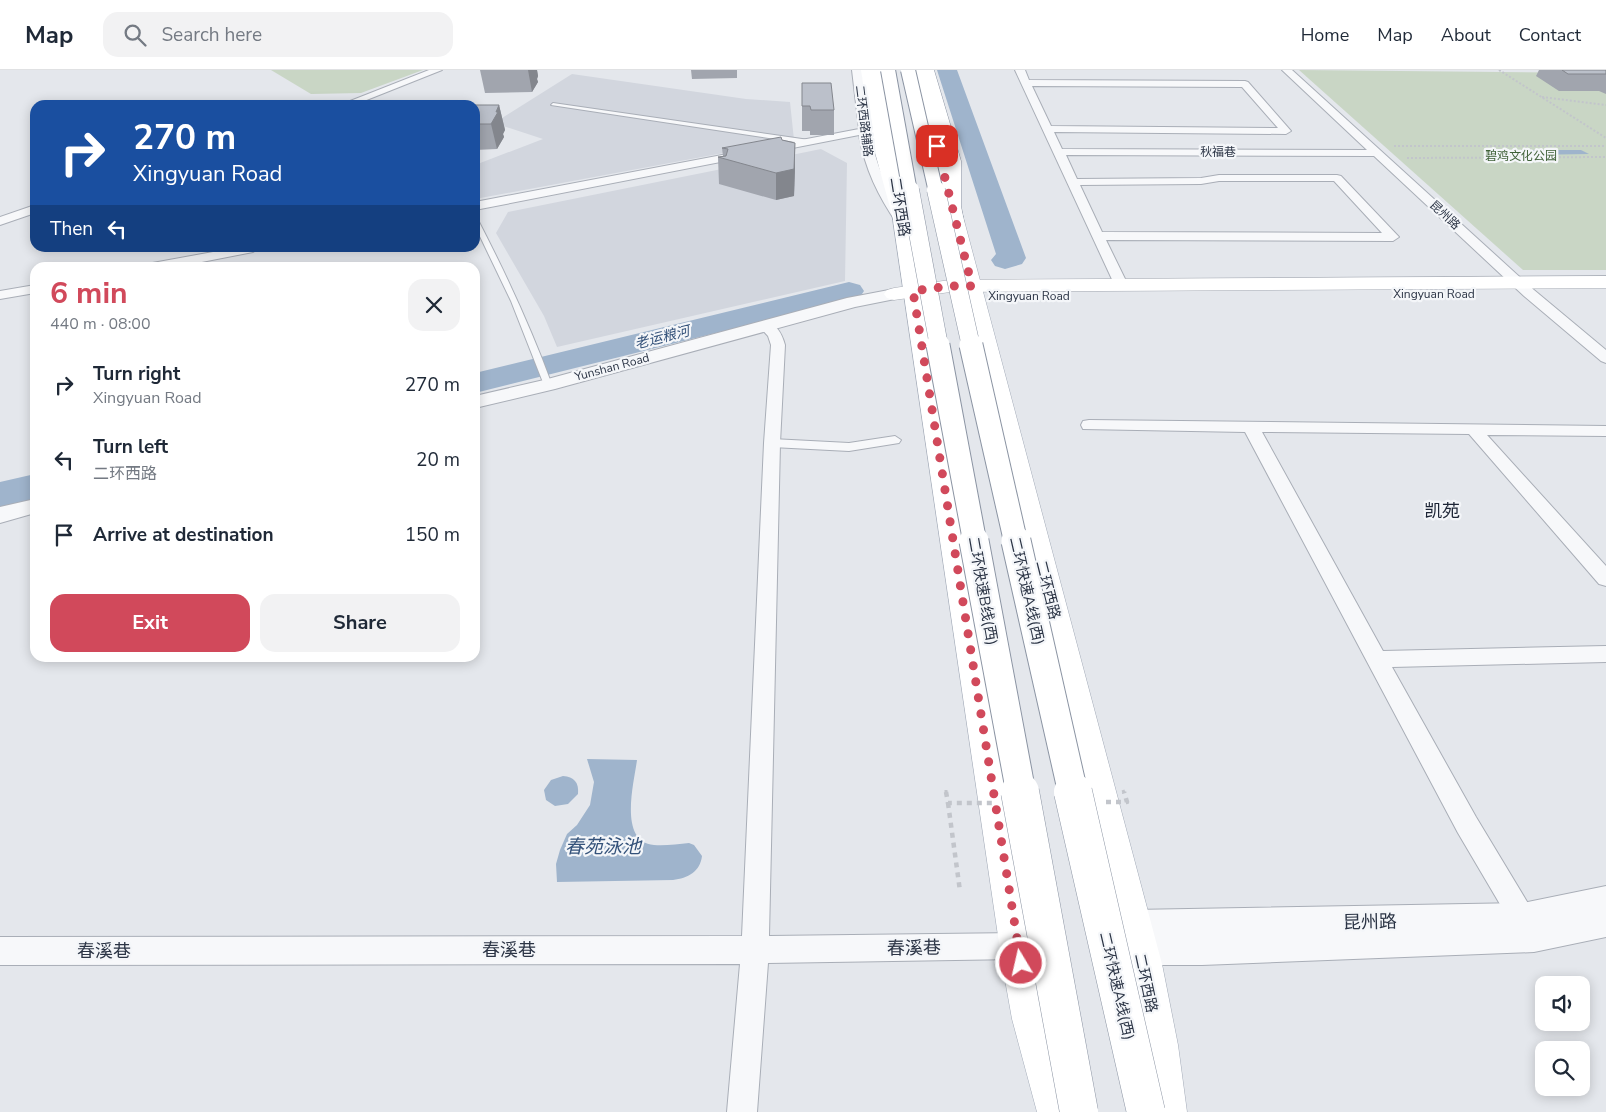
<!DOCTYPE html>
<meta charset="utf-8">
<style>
:root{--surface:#fff;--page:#f2f2f3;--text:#1f2937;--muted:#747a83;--line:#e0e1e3;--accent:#d1495b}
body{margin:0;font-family:"Nunito Sans","Noto Sans SC",sans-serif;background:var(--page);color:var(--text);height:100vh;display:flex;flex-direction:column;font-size:19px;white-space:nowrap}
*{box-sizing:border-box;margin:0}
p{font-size:16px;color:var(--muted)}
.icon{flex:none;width:28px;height:28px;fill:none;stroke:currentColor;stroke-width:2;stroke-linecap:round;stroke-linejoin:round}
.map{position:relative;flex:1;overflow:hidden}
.drawer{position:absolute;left:30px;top:192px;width:450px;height:400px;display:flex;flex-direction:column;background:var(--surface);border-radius:15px;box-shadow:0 2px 12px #0003}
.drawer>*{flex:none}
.top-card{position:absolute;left:30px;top:30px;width:450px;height:152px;border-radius:15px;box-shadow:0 2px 12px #0003;background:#1a4fa0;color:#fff;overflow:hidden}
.tools{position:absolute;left:1535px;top:906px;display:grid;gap:10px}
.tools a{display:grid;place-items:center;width:55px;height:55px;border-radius:10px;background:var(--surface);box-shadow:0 2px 12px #0003;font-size:25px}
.pin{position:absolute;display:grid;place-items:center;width:42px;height:42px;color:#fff;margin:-21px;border-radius:10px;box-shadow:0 2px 8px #0006}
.me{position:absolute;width:55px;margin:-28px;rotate:351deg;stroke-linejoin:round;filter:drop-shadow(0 0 4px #0008)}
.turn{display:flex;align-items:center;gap:18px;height:105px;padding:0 20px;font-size:22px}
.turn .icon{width:65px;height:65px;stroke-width:2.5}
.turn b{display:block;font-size:35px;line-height:42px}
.then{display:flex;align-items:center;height:48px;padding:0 20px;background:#0003;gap:10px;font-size:19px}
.round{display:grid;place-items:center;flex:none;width:52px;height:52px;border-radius:15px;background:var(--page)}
.headline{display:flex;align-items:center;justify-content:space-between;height:85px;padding:0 20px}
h1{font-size:30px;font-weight:700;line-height:38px;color:var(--accent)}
.cta{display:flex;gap:10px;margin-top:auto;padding:10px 20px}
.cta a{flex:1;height:58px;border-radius:15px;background:var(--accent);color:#fff;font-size:20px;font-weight:700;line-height:58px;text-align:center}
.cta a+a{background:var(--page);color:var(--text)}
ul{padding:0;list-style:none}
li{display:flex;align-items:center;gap:15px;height:75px;padding:0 20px}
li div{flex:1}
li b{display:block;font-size:19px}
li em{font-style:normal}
header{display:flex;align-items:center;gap:30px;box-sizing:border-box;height:70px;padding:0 25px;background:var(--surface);border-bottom:1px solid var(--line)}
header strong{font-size:24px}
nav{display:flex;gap:28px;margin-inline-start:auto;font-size:18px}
.search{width:350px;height:45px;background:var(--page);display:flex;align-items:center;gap:12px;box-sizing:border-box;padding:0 18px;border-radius:15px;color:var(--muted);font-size:19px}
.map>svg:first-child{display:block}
.built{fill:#d2d6de}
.green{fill:#c9d6c5}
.water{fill:#9fb4cc}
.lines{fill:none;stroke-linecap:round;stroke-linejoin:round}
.river{fill:#9fb4cc;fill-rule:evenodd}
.service-casing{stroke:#a9aeb7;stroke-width:2}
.pedestrian-casing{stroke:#a9aeb7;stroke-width:2}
.minor-casing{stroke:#a9aeb7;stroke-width:2}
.tertiary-casing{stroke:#a9aeb7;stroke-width:2}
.secondary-casing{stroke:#a9aeb7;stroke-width:1}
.primary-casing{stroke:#a3abb8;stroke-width:1}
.trunk-casing{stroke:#8b94a3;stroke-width:1}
.path-far1{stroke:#c2c5cb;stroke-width:2;stroke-dasharray:2 2;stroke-linecap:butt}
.path{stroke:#c2c5cb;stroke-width:4.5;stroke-dasharray:5 5;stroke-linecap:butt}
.service{fill:#f7f8fa;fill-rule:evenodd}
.pedestrian{fill:#f7f8fa;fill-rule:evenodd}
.minor{fill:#f7f8fa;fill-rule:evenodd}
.tertiary{fill:#f7f8fa;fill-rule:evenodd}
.secondary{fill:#fff;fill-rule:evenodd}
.primary{fill:#fff;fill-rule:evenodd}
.trunk{fill:#fff;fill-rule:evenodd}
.trunk-bridge-far4-casing{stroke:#8b94a3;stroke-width:16;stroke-linecap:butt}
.trunk-bridge-far3-casing{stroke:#8b94a3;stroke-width:19;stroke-linecap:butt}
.trunk-bridge-far2-casing{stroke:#8b94a3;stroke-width:25;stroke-linecap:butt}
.trunk-bridge-far1-casing{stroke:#8b94a3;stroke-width:31;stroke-linecap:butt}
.trunk-bridge-casing{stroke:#8b94a3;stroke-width:39;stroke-linecap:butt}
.path-bridge-far1{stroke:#c2c5cb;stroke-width:3;stroke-dasharray:4 4;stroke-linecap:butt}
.path-bridge{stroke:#c2c5cb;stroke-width:4.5;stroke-dasharray:5 5;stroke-linecap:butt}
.trunk-bridge-far4{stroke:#fff;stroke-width:14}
.trunk-bridge-far3{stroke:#fff;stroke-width:18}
.trunk-bridge-far2{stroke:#fff;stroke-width:23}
.trunk-bridge-far1{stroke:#fff;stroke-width:29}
.trunk-bridge{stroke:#fff;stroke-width:38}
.wall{fill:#a1a5ae}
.shaded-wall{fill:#83868d}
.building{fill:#bbc0ca;stroke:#83868d}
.route{stroke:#d1495b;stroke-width:9;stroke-dasharray:0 16.2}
.labels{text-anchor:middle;stroke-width:4.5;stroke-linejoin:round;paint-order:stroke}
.far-street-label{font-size:12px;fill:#2b3445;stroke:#f4f6f9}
.far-park-label{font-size:12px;fill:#3f6138;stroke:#f4f6f9}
.far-water-label{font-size:14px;font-style:italic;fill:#34527a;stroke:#f4f6f9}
.street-label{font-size:15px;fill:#2b3445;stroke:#f4f6f9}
.quarter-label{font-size:18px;fill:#1d2536;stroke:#f4f6f9}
.near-street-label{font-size:18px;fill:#2b3445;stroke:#f4f6f9}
.near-water-label{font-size:19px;font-style:italic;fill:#34527a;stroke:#f4f6f9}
</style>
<header>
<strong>Map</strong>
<div class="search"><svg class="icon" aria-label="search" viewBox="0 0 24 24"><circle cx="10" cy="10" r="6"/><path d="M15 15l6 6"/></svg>Search here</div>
<nav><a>Home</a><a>Map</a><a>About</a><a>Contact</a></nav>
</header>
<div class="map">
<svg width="1606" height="1042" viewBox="0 0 1606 1042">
<rect width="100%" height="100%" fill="#e4e7ec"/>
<g class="built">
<path d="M572 4 746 29 790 32 794 70 475 129V95L543 69 494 53Z"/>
<path d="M821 79 847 93 845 211 557 277 544 246 496 163 508 142Z"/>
</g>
<g class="green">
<path d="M271 0H423L361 23 311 24Z"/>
<path d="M1299 0 1606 3V200H1523Z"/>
</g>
<g class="water">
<path d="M1521 80H1581L1589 84 1528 85Z"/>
<path d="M587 689 637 690C634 713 618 772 654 775 665 776 678 774 689 773L694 775 702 786C700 802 688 808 673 810L557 812 556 794 560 780 567 764 577 755 590 735 594 712Z"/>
<path d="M563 706C574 707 579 712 578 724L568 734 555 736 546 730 544 720 551 710Z"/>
</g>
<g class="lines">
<g class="river">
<path d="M937 0H957L1026 188 1022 194 1005 199 995 196 991 190 996 184Z"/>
<path d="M849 212 860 215 864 221 860 227 475 323V303Z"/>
<path d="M35 404V430L0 438V412Z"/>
</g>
<g class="service-casing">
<g id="service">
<path d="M553 33 809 70 812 72 809 74 551 35Z"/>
<path d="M475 148 478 150C506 204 531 258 552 315L551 317H548L544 315 511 231 475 156Z"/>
</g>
</g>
<g class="pedestrian-casing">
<path id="pedestrian" d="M895 366 901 370 899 373 849 381 772 377 766 373 772 369 849 373Z"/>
</g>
<g class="minor-casing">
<g id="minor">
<path d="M429 0H442L354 35H340Z"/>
<path d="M852 0H862C869 62 871 99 908 152L906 155H898C878 126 865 99 859 65L475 140V132L859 59Z"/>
<path d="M1015 0H1025L1029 10 1245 11 1248 12 1291 61 1286 64 1054 62 1062 79 1367 80 1282 0H1292L1534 220 1606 280V293L1601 291 1524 226 1374 86 1066 85 1077 109 1201 108 1219 105H1337L1341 106 1399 167 1393 171 1106 170 1128 215 1121 219 1116 218ZM1032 16 1242 17 1278 58 1051 56ZM1219 111H1334L1382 163 1102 162 1080 115 1201 114Z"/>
<path d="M35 135V143L0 155V147Z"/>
<path d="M235 178H259L253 182 171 198H141L147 194Z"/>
<path d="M35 215V223L0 229V221Z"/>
<path d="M765 251C777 254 782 264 785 275L780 373 769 866 1018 863 1028 866 1032 876 1028 886 1018 889 768 893 757 1042H727L740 894 0 895V867L742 866 764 373 771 275 768 266 758 255Z"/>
<path d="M1089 350 1606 356V366L1487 365 1606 496V516L1599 514 1469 364 1262 362 1383 581 1606 576V592L1392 597 1476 747 1532 840 1536 849 1532 858 1523 862 1514 858 1458 763 1245 362 1083 359 1081 355 1083 351Z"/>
</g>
</g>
<g class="tertiary-casing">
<g id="tertiary">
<path d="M894 219 900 220 903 224 900 228 855 237 555 319 475 338V326L544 310 847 228Z"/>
<path d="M35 429V443L0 453V437Z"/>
<path d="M1606 816V867L1534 882 1202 895H1139L1127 890 1122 878 1125 869 1121 868 1116 856 1121 844 1133 840 1523 833Z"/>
</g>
</g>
<g class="secondary-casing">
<path id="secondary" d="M1606 206V218L950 222 894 230 887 228 884 224 887 220 894 218 950 210Z"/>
</g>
<g class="primary-casing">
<g id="primary">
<path d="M871 0H883L1040 893 1052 949 1079 1042H1037L1012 949 1002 893Z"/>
<path d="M912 0H924L1162 894 1178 975 1187 1042H1145L1138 975 1124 894Z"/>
</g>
</g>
<g class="trunk-casing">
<g id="trunk">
<path d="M861 0H873L885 68 910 152 908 156H896L894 152 871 68Z"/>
<path d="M922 0H934L961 91V136L964 152 962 156H950C938 138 948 110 945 90 941 60 929 29 922 0Z"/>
</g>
</g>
<g class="path-far1">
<path d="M1499 0 1606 68"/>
<path d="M1542 27 1606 35"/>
<path d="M1394 76H1606"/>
<path d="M1407 88 1606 87"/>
</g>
<path class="path" d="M948 733 960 821"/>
<use href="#service" class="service"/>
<use href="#pedestrian" class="pedestrian"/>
<use href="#minor" class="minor"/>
<use href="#tertiary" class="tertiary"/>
<use href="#secondary" class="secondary"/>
<use href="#primary" class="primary"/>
<use href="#trunk" class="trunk"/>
<g class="trunk-bridge-far4-casing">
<g id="trunk-bridge-far4">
<path d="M888 0 910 122"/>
<path d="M908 0 936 122"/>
</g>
</g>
<g class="trunk-bridge-far3-casing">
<g id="trunk-bridge-far3">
<path d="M910 120 939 276"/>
<path d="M936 120 971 276"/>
</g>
</g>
<g class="trunk-bridge-far2-casing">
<g id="trunk-bridge-far2">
<path d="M938 275 975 473"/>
<path d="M971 275 1016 473"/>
</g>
</g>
<g class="trunk-bridge-far1-casing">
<g id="trunk-bridge-far1">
<path d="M974 471 1021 723"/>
<path d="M1016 471 1073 723"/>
</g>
</g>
<g class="trunk-bridge-casing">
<g id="trunk-bridge">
<path d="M1020 722 1079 1042"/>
<path d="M1073 722 1146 1042"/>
</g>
</g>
<g class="path-bridge-far1">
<path d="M946 720V723"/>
<path d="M1123 720 1124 723"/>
</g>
<g class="path-bridge">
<path d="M946 722 948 733H992"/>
<path d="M1106 732H1127L1124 722"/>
</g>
<use href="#trunk-bridge-far4" class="trunk-bridge-far4"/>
<use href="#trunk-bridge-far3" class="trunk-bridge-far3"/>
<use href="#trunk-bridge-far2" class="trunk-bridge-far2"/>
<use href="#trunk-bridge-far1" class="trunk-bridge-far1"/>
<use href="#trunk-bridge" class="trunk-bridge"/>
</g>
<g class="wall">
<path d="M480 0H537L538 6 537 9 538 12 532 22 485 23Z"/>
<path d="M691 0H739H737V8L692 9Z"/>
<path d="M1539 0H1606V24L1599 21H1559L1536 6Z"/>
<path d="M802 13 834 40V65H810V61H802Z"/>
<path d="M475 35H499L505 60 503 64 504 67 497 79 475 80Z"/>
<path d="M782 70 795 73V99L794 126 776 130 719 114 718 87 723 86 722 78Z"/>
</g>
<g class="shaded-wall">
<path d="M528 0H537L538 6 537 9 538 12 532 22Z"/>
<path d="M499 35 505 60 503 64 504 67 497 79 491 54Z"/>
<path d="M795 73V99L794 126 776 130V103Z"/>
</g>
<g class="building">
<path d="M1562 0H1606V4H1568Z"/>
<path d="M802 13H831L834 40H811L810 36H802Z"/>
<path d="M475 35H499L496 42H498L491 54H475Z"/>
<path d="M781 67 782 70 795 73 794 99 776 103 718 87 726 86 728 79 722 78Z"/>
</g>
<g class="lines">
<path class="route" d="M937 76 972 216H950L913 221 1021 893"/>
</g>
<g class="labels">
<g class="far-street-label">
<text transform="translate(864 51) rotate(83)" y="4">二环西路辅路</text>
<text x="1218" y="86">秋福巷</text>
<text transform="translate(1445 145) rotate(43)" y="4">昆州路</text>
<text x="1434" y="228">Xingyuan Road</text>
<text x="1029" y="230">Xingyuan Road</text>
<text transform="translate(612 297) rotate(-15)" y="4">Yunshan Road</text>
</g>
<g class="far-park-label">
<text x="1521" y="90">碧鸡文化公园</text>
</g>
<g class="far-water-label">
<text transform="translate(662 267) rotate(-14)" y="5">老运粮河</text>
</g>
<g class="street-label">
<text transform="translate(900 137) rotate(81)" y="5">二环西路</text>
<text transform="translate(1048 520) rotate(76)" y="5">二环西路</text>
<text transform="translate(983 521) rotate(80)" y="5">二环快速B线(西)</text>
<text transform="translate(1027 521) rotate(77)" y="5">二环快速A线(西)</text>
<text transform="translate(1146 913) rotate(78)" y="5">二环西路</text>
<text transform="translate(1117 916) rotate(77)" y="5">二环快速A线(西)</text>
</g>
<g class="quarter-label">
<text x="1442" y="447">凯苑</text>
</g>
<g class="near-street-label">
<text transform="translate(1370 852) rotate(-1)" y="6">昆州路</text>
<text transform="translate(914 878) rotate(-1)" y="6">春溪巷</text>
<text x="509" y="886">春溪巷</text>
<text x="104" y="887">春溪巷</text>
</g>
<g class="near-water-label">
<text x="603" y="783">春苑泳池</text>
</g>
</g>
</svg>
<div class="tools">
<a><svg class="icon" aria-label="sound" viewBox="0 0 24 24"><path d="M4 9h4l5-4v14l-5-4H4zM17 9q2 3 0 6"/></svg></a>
<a><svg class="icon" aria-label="search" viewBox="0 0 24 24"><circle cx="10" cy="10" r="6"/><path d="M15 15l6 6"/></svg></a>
</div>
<div class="pin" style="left:937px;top:76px;background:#d93025"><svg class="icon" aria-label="arrive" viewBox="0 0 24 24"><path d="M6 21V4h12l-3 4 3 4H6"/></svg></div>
<svg class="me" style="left:1021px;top:893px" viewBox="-20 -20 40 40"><circle r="17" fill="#d1495b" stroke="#fff" stroke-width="3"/><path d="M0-11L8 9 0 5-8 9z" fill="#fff"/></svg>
<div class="top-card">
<div class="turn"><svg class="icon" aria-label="right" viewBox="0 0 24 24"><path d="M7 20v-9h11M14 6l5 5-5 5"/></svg><div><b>270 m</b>Xingyuan Road</div></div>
<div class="then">Then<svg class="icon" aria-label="left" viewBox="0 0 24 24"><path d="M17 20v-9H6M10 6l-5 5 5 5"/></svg></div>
</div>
<section class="drawer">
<div class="headline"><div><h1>6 min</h1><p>440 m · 08:00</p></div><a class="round"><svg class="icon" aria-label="close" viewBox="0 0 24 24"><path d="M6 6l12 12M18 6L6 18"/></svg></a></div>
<ul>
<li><svg class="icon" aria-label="right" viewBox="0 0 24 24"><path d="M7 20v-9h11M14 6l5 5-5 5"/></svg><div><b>Turn right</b><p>Xingyuan Road</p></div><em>270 m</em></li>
<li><svg class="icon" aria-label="left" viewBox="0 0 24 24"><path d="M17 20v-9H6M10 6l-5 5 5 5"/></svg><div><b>Turn left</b><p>二环西路</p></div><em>20 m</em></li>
<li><svg class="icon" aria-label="arrive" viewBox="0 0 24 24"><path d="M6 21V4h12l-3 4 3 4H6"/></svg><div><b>Arrive at destination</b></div><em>150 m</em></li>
</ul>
<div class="cta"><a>Exit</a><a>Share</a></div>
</section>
</div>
